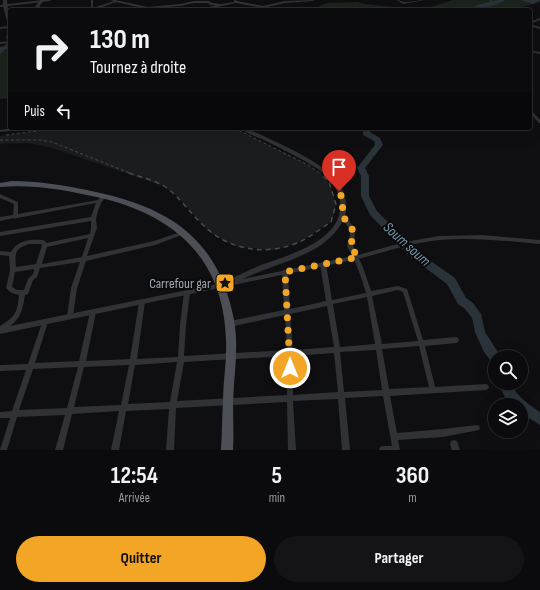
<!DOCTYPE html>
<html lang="fr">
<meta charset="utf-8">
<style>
:root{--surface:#0b0b0d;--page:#141416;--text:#f1f3f6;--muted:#9a9b9d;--line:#2b2b2e;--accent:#f3a525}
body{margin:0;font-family:"Sofia Sans Condensed",sans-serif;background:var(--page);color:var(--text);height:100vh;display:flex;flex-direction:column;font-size:15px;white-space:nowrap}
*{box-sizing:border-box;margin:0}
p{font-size:13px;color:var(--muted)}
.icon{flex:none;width:22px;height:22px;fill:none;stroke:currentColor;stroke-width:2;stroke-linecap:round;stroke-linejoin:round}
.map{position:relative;height:450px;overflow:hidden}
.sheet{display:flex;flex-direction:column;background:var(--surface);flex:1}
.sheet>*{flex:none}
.banner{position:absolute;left:8px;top:8px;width:524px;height:122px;border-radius:4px;box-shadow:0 4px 16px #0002,0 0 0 1px var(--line);background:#0b0b0d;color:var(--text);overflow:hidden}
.fabs{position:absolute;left:488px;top:350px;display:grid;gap:8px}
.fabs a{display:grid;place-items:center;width:40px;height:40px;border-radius:50%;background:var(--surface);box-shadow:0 4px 16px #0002,0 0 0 1px var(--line);font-size:20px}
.pin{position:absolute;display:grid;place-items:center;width:34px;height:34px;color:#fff;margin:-41px -17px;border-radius:50% 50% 50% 0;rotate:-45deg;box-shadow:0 0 4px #0007}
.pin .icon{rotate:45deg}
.me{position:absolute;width:44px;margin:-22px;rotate:0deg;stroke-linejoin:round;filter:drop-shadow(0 0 3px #0008)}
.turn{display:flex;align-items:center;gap:14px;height:84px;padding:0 16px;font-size:18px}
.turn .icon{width:52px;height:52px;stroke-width:2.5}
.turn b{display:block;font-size:28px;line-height:34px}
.then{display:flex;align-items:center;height:38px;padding:0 16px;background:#0003;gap:8px;font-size:15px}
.eta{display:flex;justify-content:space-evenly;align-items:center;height:68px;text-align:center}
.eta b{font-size:24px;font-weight:700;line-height:28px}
.cta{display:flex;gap:8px;margin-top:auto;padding:8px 16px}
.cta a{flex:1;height:46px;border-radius:24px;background:var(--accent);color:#111;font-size:16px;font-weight:700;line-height:46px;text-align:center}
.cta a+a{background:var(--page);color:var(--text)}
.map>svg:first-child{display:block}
.built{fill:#1b1c1e}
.green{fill:#1c231c}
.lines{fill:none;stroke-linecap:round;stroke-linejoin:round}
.river{fill:#293339;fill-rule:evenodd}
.minor{fill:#303236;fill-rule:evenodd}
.tertiary{fill:#303236;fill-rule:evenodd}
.primary{fill:#4c4f55;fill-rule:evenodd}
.rail-far1{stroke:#474a4f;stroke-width:1;stroke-dasharray:3 2.5;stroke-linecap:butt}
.rail{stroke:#474a4f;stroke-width:1.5;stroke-dasharray:5 4;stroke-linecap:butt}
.route{stroke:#f3a525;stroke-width:7;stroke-dasharray:0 12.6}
.labels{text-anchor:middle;stroke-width:4;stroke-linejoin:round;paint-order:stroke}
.poi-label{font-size:14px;fill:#a0a6b2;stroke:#0b0b0c;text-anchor:end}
.water-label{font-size:15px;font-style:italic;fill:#7696ae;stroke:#0b0b0c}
</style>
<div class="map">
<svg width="540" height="450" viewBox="0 0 540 450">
<rect width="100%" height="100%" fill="#0f0f11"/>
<path class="built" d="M61 128H234L308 165 320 173 329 182 333 193 336 204 335 212 331 222 298 243 272 250 239 247 226 242 208 231 176 195 163 186 52 148 28 143 0 144V136Z"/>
<g class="green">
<path d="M453 0H540V2C503 15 460 10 421 10Z"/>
<path d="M357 2 365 4 420 10H309L327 3Z"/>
<path d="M10 50V98L0 99V51Z"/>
</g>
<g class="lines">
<g class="river">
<path d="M498 0H505C498 5 478 10 469 10L477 5Z"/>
<path d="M521 0H540L533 4Z"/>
<path d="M10 45V49L0 51V47Z"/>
<path d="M363 128H371L370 132 380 138 383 145 365 168 369 176V196L377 211 418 252 455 278 466 298 473 303 481 314 485 332 501 357H495V362L491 361 484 352 475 332 472 318 465 309 458 304 447 284 412 258 370 215 361 196V176L357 168 375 145 374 141 363 135Z"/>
<path d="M498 383H510C517 396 528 404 540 412V425L521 413V405H512L505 397Z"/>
</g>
<g class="minor">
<path d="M43 0H51L50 1 0 7V5Z"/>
<path d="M91 0H93V8L114 1 110 0H115L148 7 180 4 194 1H209L212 3 221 4 234 2V0H236L237 1 263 6 285 1 314 0 313 1 285 3 263 8 236 3 203 10H198L216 5H210L208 3H194L180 6 132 10 142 8 116 2 94 10H90L91 9Z"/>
<path d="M396 0C399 0 402 2 405 2 412 2 419 0 425 0L403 4Z"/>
<path d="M490 0H492L494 4H492Z"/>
<path d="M540 18V20L530 24V22Z"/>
<path d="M530 24 540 27V29L530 26Z"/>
<path d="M10 26V28L0 29V27Z"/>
<path d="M10 41V43L0 44V42Z"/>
<path d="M530 50 540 52V54L530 52Z"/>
<path d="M530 110H531L540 120V123H539L530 113Z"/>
<path d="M0 194 18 202V214L98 200 102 195H106V196L101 203 98 211 96 219 97 228 87 256 154 241 178 233 179 229 181 228 184 230 182 235 155 245 86 261 77 288 73 316 72 318 70 319 68 318 67 316 71 288 80 262 40 268 37 277 33 280 28 294 25 295C22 314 19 323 0 332V326C16 316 17 313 19 295 14 294 9 292 6 288L10 270 9 256 0 255V251L11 252C17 240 31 239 43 240L45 241 46 243 90 234 91 228V221L0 236V232L91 217 93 211 96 203 17 218 15 219 14 218 0 221V217L13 215 14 204 0 198ZM88 238 82 257 42 264 47 247ZM30 244H41L42 245 36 264 16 267C15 254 14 248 30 244ZM34 269 33 274 28 279 24 290H17L12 287 15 272Z"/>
<path d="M342 214C345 216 347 218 349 221 356 229 356 236 353 246 361 261 366 275 371 291L398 286 407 289 423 340 456 337 458 338 459 340 458 342 456 343 425 346 435 387 486 384 488 385 489 387 488 389 486 390 390 396 397 433 443 429 477 425 479 426 480 428 479 430 443 437 398 440 400 450H379L380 447 383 446H392L383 396 345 398 350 450H342L338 399 293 401 296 450H288L287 402 176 408 174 450H166L169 409 126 411 119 450H111L119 411 72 414 63 450H55L65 415 17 417 7 450H0L10 418H0V412L12 411 26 370 0 371V365L28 364 43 320 45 319 47 320 48 322 35 363 79 361 90 312 91 310H95L96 312 86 361 130 359 139 302 140 300H144L145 302 137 359 178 357 180 325 184 293 185 291H189L190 293 186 325 184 356 287 350 285 315 230 327 228 326 227 324 228 322 230 321 284 310 282 272 283 270H287L288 272 290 309 326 301 320 264 321 263H325L326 264 332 300 366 293C361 276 356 261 347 246 353 229 349 229 340 216ZM398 290 403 292 418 341 382 344 372 296ZM367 297 375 344 340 347 333 304ZM327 306 334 347 293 350 290 314ZM419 346 429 387 389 389 382 349ZM376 350 382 390 344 392 340 352ZM334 353 338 392 293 395V356ZM287 356V395L177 401 184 362ZM177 362 170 402 128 404 135 365ZM129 365 121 405 74 407 84 367ZM78 367 67 408 19 410 33 369Z"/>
<path d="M454 440 457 441 460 450H452L450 444 451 441Z"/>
</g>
<g class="tertiary">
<path d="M3 0H7C7 9 10 17 10 26L8 25 3 6Z"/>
<path d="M40 0H44L37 10H33Z"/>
<path d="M9 28H10V45L0 54V51L8 42 6 37Z"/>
<path d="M14 128H30L28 129 0 132V130Z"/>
<path d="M240 128H246C271 140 321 160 338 182 344 189 347 201 346 211 344 225 332 237 321 245 299 260 267 267 243 279L358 255 405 242 439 236 482 235 540 240V244C507 241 472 237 439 240 411 243 385 252 358 259L0 334V328L227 282 228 280C239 275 250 270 261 265 289 255 345 240 340 201 337 186 329 177 318 169 301 158 282 149 264 140 256 137 246 133 240 128Z"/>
</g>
<path class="primary" d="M12 181C38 181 62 185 87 190 167 206 218 236 234 320 239 347 234 374 233 402 233 418 234 434 233 450H221C222 434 222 418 223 401 223 381 227 361 226 341 224 262 179 218 105 199 71 191 35 184 0 187V183Z"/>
<g class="rail-far1">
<path d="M234 128 308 165 321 174"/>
<path d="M6 135 61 128"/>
<path d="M0 140H40L52 142 132 174"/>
</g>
<path class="rail" d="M129 173C140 177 154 180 164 186 179 196 190 213 203 225 228 250 265 256 297 243 309 238 320 229 331 222L336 204 329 182 320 173"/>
</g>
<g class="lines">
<path class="route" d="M290 368 285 272 358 257 350 246C356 231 353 228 342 216L343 200 339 191"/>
</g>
<defs>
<g id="sight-square" transform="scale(1)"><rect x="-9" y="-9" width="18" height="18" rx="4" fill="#f3a525" stroke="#0b0b0c"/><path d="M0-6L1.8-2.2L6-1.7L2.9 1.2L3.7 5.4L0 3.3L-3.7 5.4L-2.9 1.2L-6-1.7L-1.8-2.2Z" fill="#111"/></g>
</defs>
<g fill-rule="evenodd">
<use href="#sight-square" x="225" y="283"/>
</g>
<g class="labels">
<g class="poi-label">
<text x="211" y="288">Carrefour gar</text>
</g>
<g class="water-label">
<text transform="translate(407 244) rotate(42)" y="5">Soum soum</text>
</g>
</g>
</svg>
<div class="fabs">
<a><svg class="icon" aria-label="search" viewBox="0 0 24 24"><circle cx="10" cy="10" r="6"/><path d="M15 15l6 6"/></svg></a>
<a><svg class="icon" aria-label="layers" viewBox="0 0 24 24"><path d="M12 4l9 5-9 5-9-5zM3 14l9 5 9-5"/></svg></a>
</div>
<div class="pin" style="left:339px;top:191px;background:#d93025"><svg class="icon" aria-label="arrive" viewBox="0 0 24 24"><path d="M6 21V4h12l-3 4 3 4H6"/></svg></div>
<svg class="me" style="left:290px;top:368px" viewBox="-20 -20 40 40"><circle r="17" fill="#f3a525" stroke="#fff" stroke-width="3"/><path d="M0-11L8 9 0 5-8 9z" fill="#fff"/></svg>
<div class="banner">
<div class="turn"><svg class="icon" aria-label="right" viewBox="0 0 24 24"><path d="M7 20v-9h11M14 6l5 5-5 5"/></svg><div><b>130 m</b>Tournez à droite</div></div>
<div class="then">Puis<svg class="icon" aria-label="left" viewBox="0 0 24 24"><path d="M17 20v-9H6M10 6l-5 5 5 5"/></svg></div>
</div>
</div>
<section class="sheet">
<div class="eta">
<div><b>12:54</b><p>Arrivée</p></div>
<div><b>5</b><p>min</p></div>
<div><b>360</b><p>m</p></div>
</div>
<div class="cta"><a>Quitter</a><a>Partager</a></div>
</section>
